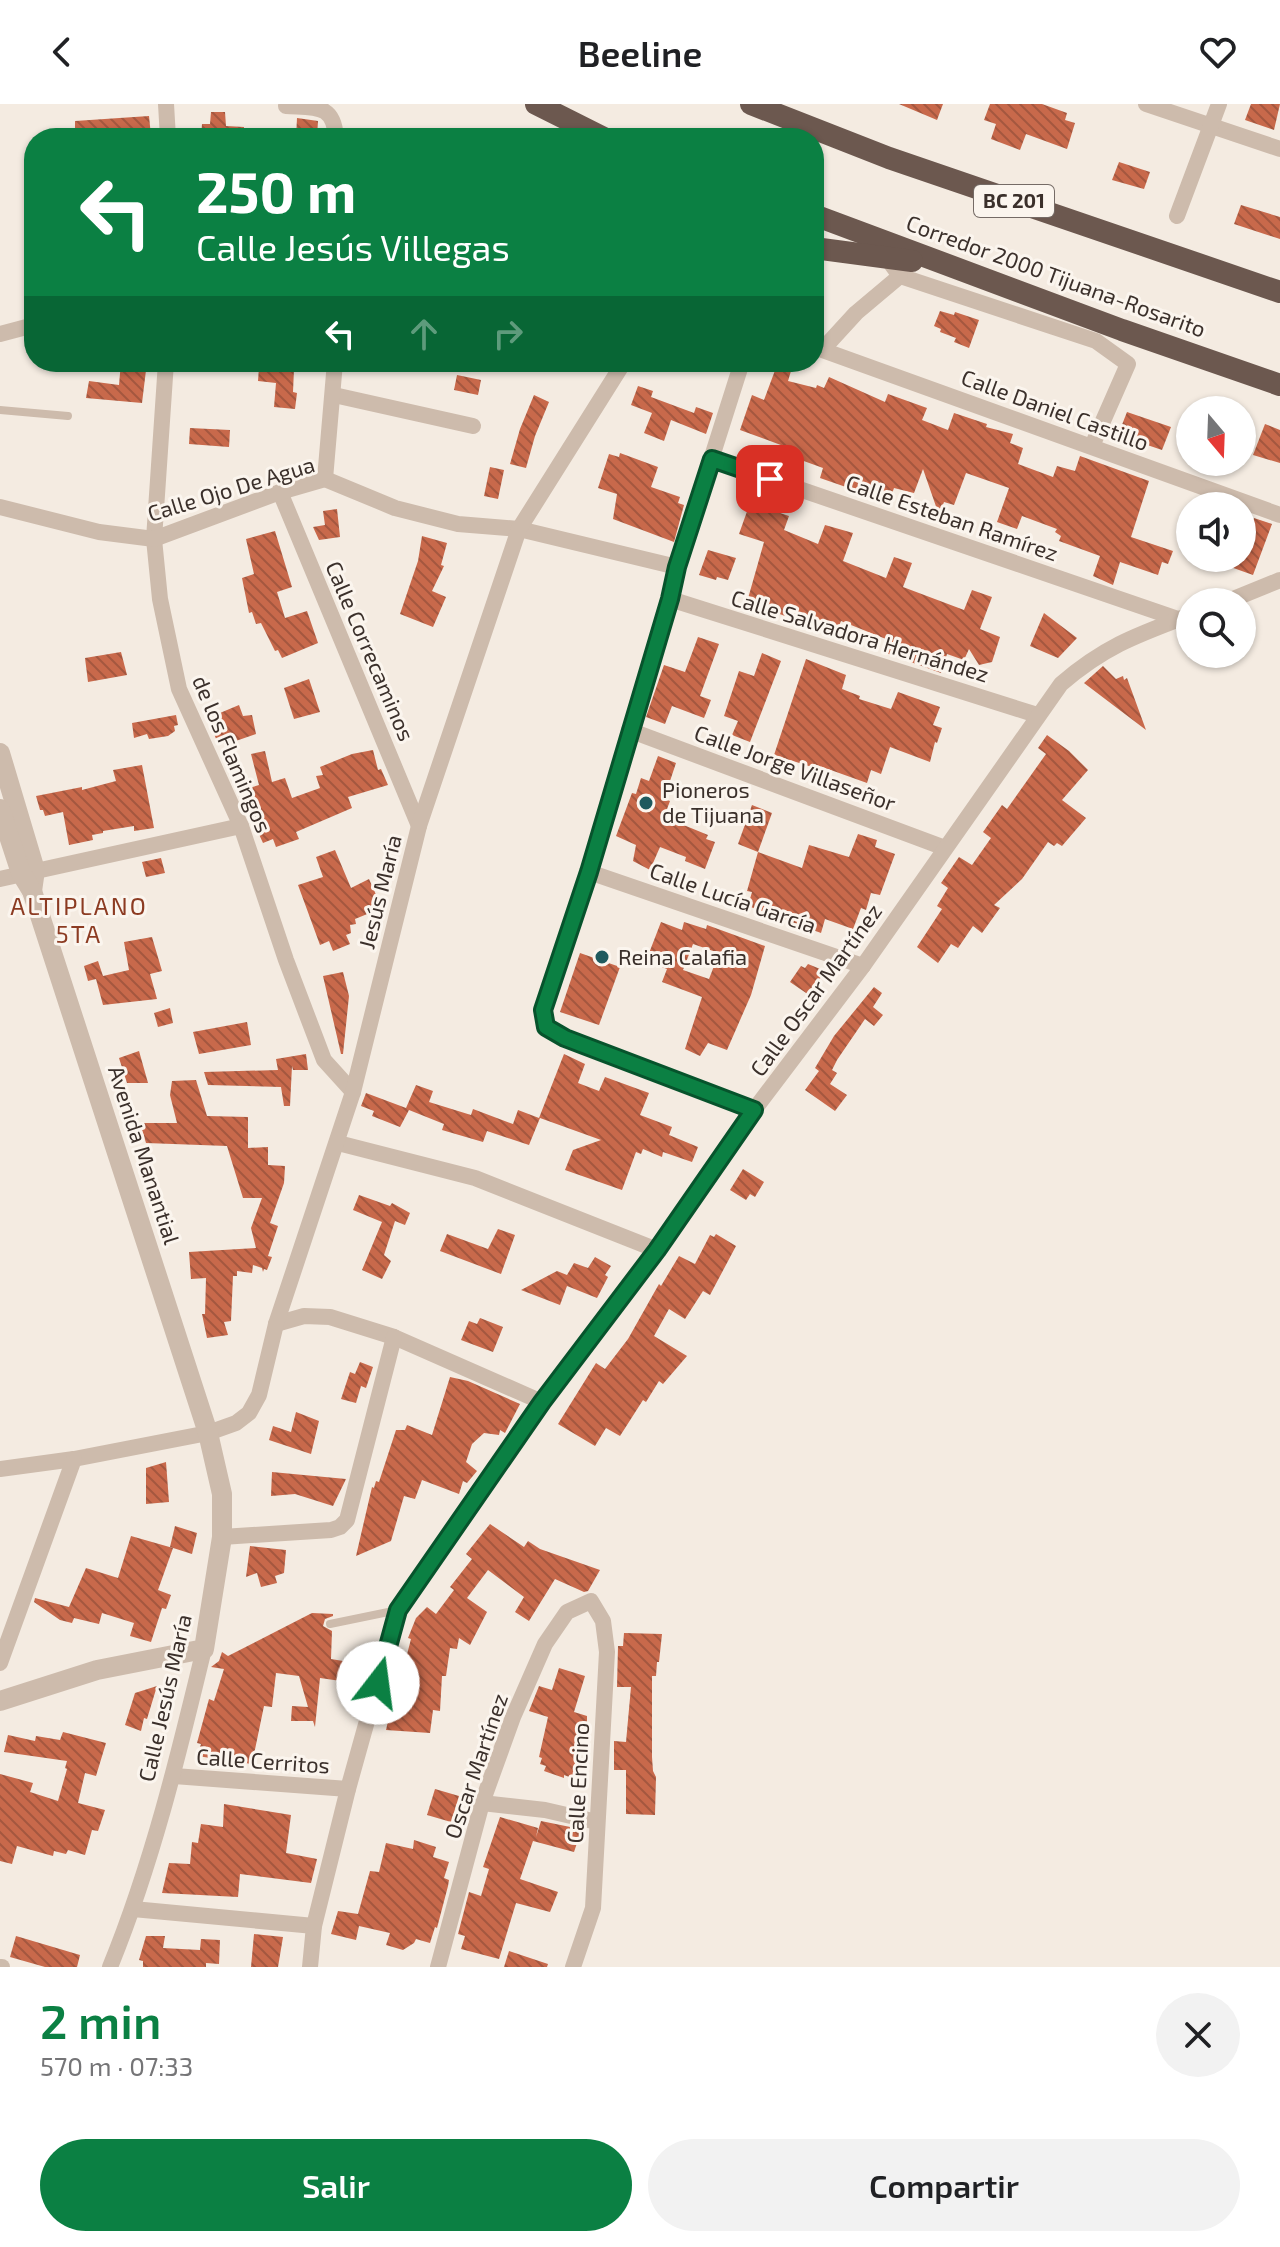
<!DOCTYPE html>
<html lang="es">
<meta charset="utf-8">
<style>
:root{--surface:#fff;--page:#f2f2f2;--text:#202124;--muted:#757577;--accent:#0b8043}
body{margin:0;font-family:"Exo 2",sans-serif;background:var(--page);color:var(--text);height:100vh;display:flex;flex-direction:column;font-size:30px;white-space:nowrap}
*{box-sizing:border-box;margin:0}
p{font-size:26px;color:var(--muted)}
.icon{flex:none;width:44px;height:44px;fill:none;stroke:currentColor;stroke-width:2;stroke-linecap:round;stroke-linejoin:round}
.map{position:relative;height:1863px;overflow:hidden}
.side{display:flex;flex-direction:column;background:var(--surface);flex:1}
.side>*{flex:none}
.hud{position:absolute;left:24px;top:24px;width:800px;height:244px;border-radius:32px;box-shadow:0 2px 6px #0004;background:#0b8043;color:#fff;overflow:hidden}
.needle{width:52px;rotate:161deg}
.controls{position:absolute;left:1176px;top:292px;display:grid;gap:16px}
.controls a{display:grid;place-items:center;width:80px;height:80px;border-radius:50%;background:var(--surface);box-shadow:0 2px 6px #0004;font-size:40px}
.pin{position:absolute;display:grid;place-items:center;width:68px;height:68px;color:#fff;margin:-34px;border-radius:16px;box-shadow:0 4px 12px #0006}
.me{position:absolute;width:88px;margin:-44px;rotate:15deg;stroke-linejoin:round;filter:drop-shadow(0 0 6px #0008)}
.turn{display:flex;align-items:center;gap:28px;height:168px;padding:0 40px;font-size:36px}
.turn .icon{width:104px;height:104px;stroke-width:2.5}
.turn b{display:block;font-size:56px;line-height:68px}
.lanes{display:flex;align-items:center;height:76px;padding:0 40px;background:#0003;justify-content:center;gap:40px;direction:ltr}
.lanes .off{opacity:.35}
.round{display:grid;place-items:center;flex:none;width:84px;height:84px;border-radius:42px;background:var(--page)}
.summary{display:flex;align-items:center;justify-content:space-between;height:136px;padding:0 40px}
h1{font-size:48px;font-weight:600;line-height:60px;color:var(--accent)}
.primary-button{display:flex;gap:16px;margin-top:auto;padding:16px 40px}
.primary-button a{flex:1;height:92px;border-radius:48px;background:var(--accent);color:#fff;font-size:32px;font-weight:600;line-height:92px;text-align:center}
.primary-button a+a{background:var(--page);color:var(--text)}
header{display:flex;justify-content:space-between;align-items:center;height:104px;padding:0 40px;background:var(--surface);font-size:36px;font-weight:600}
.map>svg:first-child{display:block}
.building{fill:url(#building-back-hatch);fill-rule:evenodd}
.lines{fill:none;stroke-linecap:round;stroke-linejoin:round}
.service{stroke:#cdbbac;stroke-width:8}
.minor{stroke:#cdbbac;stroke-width:16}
.tertiary{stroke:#cdbbac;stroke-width:20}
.trunk{stroke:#6c584f;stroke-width:22}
.route-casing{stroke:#07532c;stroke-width:20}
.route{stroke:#0b8043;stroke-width:14}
.poi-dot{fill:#1f5a5e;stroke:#fbf5ee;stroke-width:3}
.labels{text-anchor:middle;stroke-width:6;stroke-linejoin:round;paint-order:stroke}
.shield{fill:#fbf5ee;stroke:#756b66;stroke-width:2}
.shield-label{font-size:20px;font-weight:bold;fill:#3b302b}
.street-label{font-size:22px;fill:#3b302b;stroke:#fbf5ee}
.poi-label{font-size:22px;fill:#3b302b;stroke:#fbf5ee;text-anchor:start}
.neighbourhood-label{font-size:24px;letter-spacing:2px;fill:#8c3b22;stroke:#fbf5ee}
</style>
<header><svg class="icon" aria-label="back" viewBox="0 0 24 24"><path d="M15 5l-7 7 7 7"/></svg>Beeline<svg class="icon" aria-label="heart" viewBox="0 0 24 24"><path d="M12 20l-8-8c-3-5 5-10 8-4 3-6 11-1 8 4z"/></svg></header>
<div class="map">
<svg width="1280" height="1863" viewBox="0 0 1280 1863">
<defs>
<pattern id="building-back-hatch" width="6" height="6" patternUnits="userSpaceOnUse" patternTransform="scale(2)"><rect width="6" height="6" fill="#c8694b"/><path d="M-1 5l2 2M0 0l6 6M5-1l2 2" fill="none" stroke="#a4573f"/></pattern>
</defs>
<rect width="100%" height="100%" fill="#f4ebe1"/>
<g class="building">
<path d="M899 0H943L937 16Z"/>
<path d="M990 0H1042L1067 9 1065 16 1075 19 1067 45 1026 30 1020 46 991 35 996 20 984 16Z"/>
<path d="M1251 0H1280L1274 26 1245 16Z"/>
<path d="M211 8H225L226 22 244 23V34H201L202 20H210Z"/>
<path d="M149 12 151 32 75 34V17Z"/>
<path d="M297 14 318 17 317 34H296Z"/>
<path d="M1119 58 1150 68 1144 85 1112 76Z"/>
<path d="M1241 101 1280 113V135L1234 120Z"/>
<path d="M940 207 954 211 955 208 979 216 969 244 954 238 956 234 940 228 941 225 934 222Z"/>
<path d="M121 258H147L142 299 86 294 89 277 119 281Z"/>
<path d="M777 261 791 267 788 277 816 284 817 281 824 284 829 273 885 298 888 290 927 304 922 316 948 326 954 309 987 320 986 323 1013 330 1010 339 1023 344 1018 360 1053 373 1057 362 1075 367 1080 352 1149 377 1131 433 1173 447 1168 460 1162 458 1158 471 1120 458 1113 481 1093 472 1100 452 1059 437 1061 432 1055 428 1057 425 1022 412 1017 425 997 418 1009 384 966 369 954 401 944 398 939 411 923 365 914 389 894 384 889 398 820 374 823 364 801 356 797 347 740 326 752 291 764 296Z"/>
<path d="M259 263 294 265 293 288 297 289 295 305 274 303 276 279 258 277Z"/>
<path d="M457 271 481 276 478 291 454 286Z"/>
<path d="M638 282 653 287 651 293 694 309 696 303 713 309 706 330 671 316 664 337 644 329 652 309 631 301Z"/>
<path d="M534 291 549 298 535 332 526 364 510 360 520 325Z"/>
<path d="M1127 308 1171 323 1162 346 1118 331Z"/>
<path d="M1265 320 1280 326V359L1253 351Z"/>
<path d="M190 324 230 326 229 343 189 340Z"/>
<path d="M620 349 658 363 651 383 680 393 678 399 684 401 674 438 613 415 617 390 598 384 609 350 619 353Z"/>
<path d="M490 363 504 366 498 395 484 392Z"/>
<path d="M750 399 789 412 784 426 818 440 825 421 853 429 843 457 886 474 894 453 912 459 903 483 964 506 972 486 992 493 980 525 1000 533 992 558 979 561 969 545 964 556 947 550 941 569 886 549 891 537 841 517 839 522 800 509 796 516 747 498 764 438 739 430Z"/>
<path d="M337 405 340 433 319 436 313 423 325 421 323 407Z"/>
<path d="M1254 414 1272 420 1253 471 1211 456 1212 454H1242V434L1245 435Z"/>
<path d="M275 427 292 483 277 488 285 514 307 507 318 539 282 554 278 546 275 547 261 519 256 520 252 508 249 509 242 474 254 470 246 435Z"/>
<path d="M422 432 447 439 441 461 444 462 432 487 446 493 433 523 400 510 418 457Z"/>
<path d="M708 446 736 454 728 476 717 473 716 476 699 471Z"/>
<path d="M1044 509 1077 534 1058 554 1030 542Z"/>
<path d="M698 533 719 540 700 592 711 596 704 614 672 602 665 620 646 613 664 561 685 568Z"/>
<path d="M121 548 127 571 88 578 85 554Z"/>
<path d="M762 549 781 557 750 638 732 631 738 617 724 612 739 567 754 572Z"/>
<path d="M806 555 846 571 842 585 860 592 859 595 891 605 898 588 940 603 933 621 942 624 937 639 935 638 930 658 890 643 881 670 871 666 867 679 814 660 812 663 774 651Z"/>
<path d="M1103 562 1116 575 1123 572 1124 576 1127 574 1146 626 1084 579Z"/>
<path d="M309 575 320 608 294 615 284 584Z"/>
<path d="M239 601 243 612 252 611 256 630 230 639 218 640 208 614Z"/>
<path d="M176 611 178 621 174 622 175 627 168 632 149 635 147 630 134 634 132 619Z"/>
<path d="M1047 631 1069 647 1088 666 1062 696 1086 714 1062 742 1057 739 1054 742 1048 738 1022 775 994 801 1000 804 982 829 973 822 958 844 951 840 938 859 917 843 942 805 937 802 948 784 941 779 959 753 972 761 991 734 983 728 1002 701 1007 705 1046 650 1038 644Z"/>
<path d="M373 646 378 666 381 665 388 681 348 693 352 704 296 728 299 735 276 743 273 735 263 739 239 687 259 681 251 650 265 647 272 678 285 674 292 694 320 684 316 672 323 671 320 663 352 650Z"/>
<path d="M658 652 676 659 664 695 670 697 664 713 708 731 706 735 715 738 705 765 685 757 686 753 660 743 650 766 633 757 636 741 616 732 632 689 636 690 641 674 649 677Z"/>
<path d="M142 661 154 724 134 727V722L103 727V729L92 731 93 736 69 741 63 708 45 712 43 706H40L36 692 82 683V686L116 677 113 666Z"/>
<path d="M752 701 772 709 758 748 738 740Z"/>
<path d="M858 730 877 736 875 743 895 750 880 791 871 789 866 806 861 804 853 825 825 815 821 829 748 802 752 788 747 787 758 748 802 764 809 741 849 753Z"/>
<path d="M335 746 351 784 369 775 382 804 355 815 356 820 350 821 351 829 346 831 350 840 333 847 329 837 320 841 298 781 323 773 316 753Z"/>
<path d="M161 754 165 769 146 773 142 758Z"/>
<path d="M661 818 682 826 684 818 706 825 707 821 765 842 751 891 727 946 708 939 700 952 685 945 702 893 662 878 667 865 646 857ZM693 840 719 849 709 875 683 866Z"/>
<path d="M152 833 162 867 150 870 157 895 103 901 96 875 88 877 84 862 98 857 103 872 129 866 124 838Z"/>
<path d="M580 849 620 863 599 921 560 908Z"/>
<path d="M808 860 825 867 809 891 790 878 801 862 805 864Z"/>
<path d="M343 868 349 892 343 950H341L323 872Z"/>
<path d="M874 883 882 889 873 903 883 911 874 922 865 915 837 956 832 966 837 969 830 980 847 991 835 1007 805 986 819 967 815 964 834 932Z"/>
<path d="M170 904 173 919 158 923 154 909Z"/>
<path d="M247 918 251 941 199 950 193 928Z"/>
<path d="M139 947 148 979H127L119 954Z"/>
<path d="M306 950 308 966H293L292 962 290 1002H284L281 983 208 981 204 968 278 966 276 955Z"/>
<path d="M564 950 585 960 578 979 599 987 605 973 649 989 640 1011 672 1023 669 1031 698 1043 692 1058 663 1048 662 1053 643 1045 641 1050 636 1048 622 1086 565 1066 573 1046 601 1036 540 1014 529 1041 487 1027 483 1038 442 1026 444 1020 409 1006 400 1023 372 1012 374 1007 361 1002 366 989 406 1004 416 981 433 987 429 998 471 1011 473 1005 513 1020 518 1006 539 1014Z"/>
<path d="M196 976 207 1012 248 1013V1044L268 1043V1061L285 1062 284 1079 270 1119 278 1122 268 1152 272 1153 267 1166 264 1165 263 1168 262 1164 253 1161 252 1169 237 1167V1172H233L231 1217 224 1218 228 1231 207 1234 202 1210H205L206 1174 191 1175 189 1148 256 1144 251 1124 262 1094H243L227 1042 146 1039 140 1019H177L170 991 172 977Z"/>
<path d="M743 1065 764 1078 755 1093 750 1090 746 1096 730 1086Z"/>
<path d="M359 1091 390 1102 392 1099 410 1109 405 1121 395 1117 384 1151 391 1157 382 1175 362 1166 382 1118 353 1106Z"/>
<path d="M498 1125 515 1131 501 1170 440 1147 447 1130 488 1145Z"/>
<path d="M716 1130 736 1142 710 1191 703 1187 685 1215 669 1205 654 1232 687 1252 663 1280 659 1277 646 1298 643 1296 620 1332 606 1324 595 1342 558 1320 596 1259 605 1265 628 1235 659 1180 661 1182 679 1152 695 1160 710 1131 714 1133Z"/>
<path d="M595 1153 611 1162 605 1171 608 1173 597 1194 567 1182 560 1201 521 1186 557 1167 567 1171 574 1159 588 1164Z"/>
<path d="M480 1214 503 1223 493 1248 461 1236 469 1217 477 1220Z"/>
<path d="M360 1258 373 1263 366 1284 361 1282 356 1299 341 1295 350 1268 355 1270Z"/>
<path d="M450 1273 468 1277 520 1300 505 1329 500 1326 499 1331 484 1329 472 1340 466 1358 477 1367 467 1379 463 1377 459 1390 422 1376 415 1395 404 1392 391 1437 356 1452 372 1383 374 1384 376 1377 379 1378 396 1326H405L407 1321 432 1331Z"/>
<path d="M296 1308 319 1317 311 1350 269 1336 273 1322 291 1328Z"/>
<path d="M166 1358 169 1398 146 1400V1364Z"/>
<path d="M272 1368 346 1375 333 1402 295 1390 271 1392Z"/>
<path d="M490 1420 524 1443 528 1437 540 1445 600 1466 588 1487 584 1488 555 1475 529 1517 515 1508 524 1493 488 1466 467 1494 487 1508 470 1541 459 1534 457 1545 450 1544 446 1572H442L440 1607 433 1606 430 1629 386 1626 391 1604 403 1607 408 1562H404L411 1535 408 1534 416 1514 427 1503 436 1510 454 1486 450 1483 472 1455 466 1450Z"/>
<path d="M175 1422 197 1429 192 1450 170 1443Z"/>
<path d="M131 1432 173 1444 158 1486 171 1491 166 1505 162 1504 151 1538 130 1532 134 1519 102 1509 99 1520 74 1514 72 1519 60 1516 34 1498 35 1494 69 1503 86 1464 118 1474Z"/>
<path d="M250 1442 286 1446 284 1469 275 1472 277 1479 261 1483 257 1469 246 1473Z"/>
<path d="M312 1509 333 1510V1512L325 1515 323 1522 332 1527 331 1555 343 1557 341 1577 320 1574 315 1623 313 1617H291L292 1602 308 1603 299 1572 276 1569 272 1603 264 1602 252 1660 197 1652 201 1640 197 1639 209 1595 214 1597 224 1565 211 1563 219 1557 222 1548 228 1552Z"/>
<path d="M624 1529 662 1530 659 1558H657L656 1572H652V1653L653 1667 656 1673 655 1711 626 1710V1666H614V1637L626 1638 631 1583H617L618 1542H623Z"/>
<path d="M559 1564 585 1572 574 1608 587 1612V1632L582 1631 572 1674 564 1671V1674L544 1667 546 1662 540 1660 542 1654 539 1653 548 1613 529 1607 539 1582 552 1586Z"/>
<path d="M157 1582 147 1615 144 1614 141 1627 125 1621 135 1589Z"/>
<path d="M63 1628 106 1639 96 1672 85 1669 78 1699 105 1706 98 1727 92 1726 85 1751 68 1746 66 1750 54 1747 53 1752 17 1742 12 1760 0 1757V1670L33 1679 30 1688 58 1697 67 1665 65 1664 67 1657 4 1648 8 1631 35 1637 36 1632 60 1636Z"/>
<path d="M435 1685 459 1692 451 1718 427 1711Z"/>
<path d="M224 1700 291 1711 286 1749 317 1755 311 1779 240 1770 238 1793 162 1789 169 1759 190 1760 192 1738 198 1739 201 1720 223 1723Z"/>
<path d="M500 1713 538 1724 536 1733 541 1717 580 1725V1730L574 1748 533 1737 520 1775 558 1788 550 1808 516 1799 499 1855 461 1845 465 1832 458 1830 469 1788 481 1792 489 1765 483 1763Z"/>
<path d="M414 1736 436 1743 433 1753 449 1758 444 1774 449 1776 448 1782 437 1824 435 1823 430 1839 416 1835 414 1839 403 1846 386 1841 390 1829 359 1822 356 1836 331 1830 338 1807 358 1810 370 1767 379 1768 386 1739 413 1745Z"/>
<path d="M254 1830 283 1833 278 1863H251Z"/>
<path d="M16 1832 80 1851 77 1863H45L10 1853Z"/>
<path d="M146 1832H165L163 1844 200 1846 201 1835 220 1836 219 1860 206 1859V1863H143V1857L139 1856Z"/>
<path d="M509 1847 548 1860 547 1863H504Z"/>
</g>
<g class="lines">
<g class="service">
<path d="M0 306 68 312"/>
<path d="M330 1520 398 1506"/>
</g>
<g class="minor">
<path d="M166 0 168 34"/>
<path d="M1146 0 1280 45"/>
<path d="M286 2C317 4 334 0 336 34"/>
<path d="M1177 112 1219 0"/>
<path d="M887 154 900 172 1096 237 1128 260 1092 342"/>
<path d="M0 230 34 221"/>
<path d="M814 243 1280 411"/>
<path d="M823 245 856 209 900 172"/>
<path d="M166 258 154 435 160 495 179 585 241 722 286 856 324 956 353 988"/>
<path d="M742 258 677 463 670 495 589 768 543 906 546 923 565 934 754 1006"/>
<path d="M334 291 473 322"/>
<path d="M712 355 1178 515"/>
<path d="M325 375 335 258"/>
<path d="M280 388 419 722"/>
<path d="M0 403 99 428 154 435 280 388 325 375 395 404 458 420 519 425 677 463"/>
<path d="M670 495 1037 611"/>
<path d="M1226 498 1280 476"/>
<path d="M629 626 945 744"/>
<path d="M589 768 863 862"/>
<path d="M0 775 241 722"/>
<path d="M338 1039 475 1074 657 1146"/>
<path d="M276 1220 304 1212 330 1213 394 1233 542 1298"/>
<path d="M0 1365 74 1355 208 1329 236 1319 249 1309 259 1291 276 1220 353 988 419 722 519 425 624 258"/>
<path d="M222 1433 331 1426 340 1423 347 1416 394 1233"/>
<path d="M0 1559 74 1355"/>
<path d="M174 1672 348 1685"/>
<path d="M482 1699 545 1706 597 1718"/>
<path d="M133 1805 314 1822"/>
<path d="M0 1863H2"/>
<path d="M110 1863C152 1760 178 1653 204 1545"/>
<path d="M310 1863 314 1822 348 1685 398 1506 542 1298 657 1146 754 1006 863 862 1061 580C1105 542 1137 531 1190 511"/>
<path d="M438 1863 482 1699 513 1613 545 1540 567 1508 591 1497 603 1517 607 1548 593 1804 573 1863"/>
</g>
<g class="tertiary">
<path d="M0 649 35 766 32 787"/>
<path d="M0 705 21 769 32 787 208 1329 222 1390V1433L204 1545 97 1566 0 1597"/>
</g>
<g class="trunk">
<path d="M536 0 604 34"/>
<path d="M751 0 889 54 1280 188"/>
<path d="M814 111 1122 226 1280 281"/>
<path d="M814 144 912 157"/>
</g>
</g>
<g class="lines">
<g class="route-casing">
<path id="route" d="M378 1579 398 1506 542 1298 657 1146 754 1006 565 934 546 923 543 906 589 768 670 495 677 463 712 355 770 375"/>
</g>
<use href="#route" class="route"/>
</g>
<g class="poi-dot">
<circle cx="646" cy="699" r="8"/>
<circle cx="602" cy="853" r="8"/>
</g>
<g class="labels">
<rect class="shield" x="974" y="81" width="80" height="32" rx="6"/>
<g class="shield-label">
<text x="1014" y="104">BC 201</text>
</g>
<g class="street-label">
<text transform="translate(1056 172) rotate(20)" y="8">Corredor 2000 Tijuana-Rosarito</text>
<text transform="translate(1055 306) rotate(20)" y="8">Calle Daniel Castillo</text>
<text transform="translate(231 385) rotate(-17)" y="8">Calle Ojo De Agua</text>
<text transform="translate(952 414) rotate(19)" y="8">Calle Esteban Ramírez</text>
<text transform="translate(860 532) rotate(17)" y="8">Calle Salvadora Hernández</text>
<text transform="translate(370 547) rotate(67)" y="8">Calle Correcaminos</text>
<text transform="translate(232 650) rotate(67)" y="8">de los Flamingos</text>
<text transform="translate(795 664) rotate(20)" y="8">Calle Jorge Villaseñor</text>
<text transform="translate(380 788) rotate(-76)" y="8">Jesús María</text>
<text transform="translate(733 794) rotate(19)" y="8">Calle Lucía García</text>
<text transform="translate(816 886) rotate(-54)" y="8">Calle Oscar Martínez</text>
<text transform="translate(144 1051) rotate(72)" y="8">Avenida Manantial</text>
<text transform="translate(165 1594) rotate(-77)" y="8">Calle Jesús María</text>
<text transform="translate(263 1657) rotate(4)" y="8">Calle Cerritos</text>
<text transform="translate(476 1662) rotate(-71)" y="8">Oscar Martínez</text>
<text transform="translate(578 1679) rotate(-87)" y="8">Calle Encino</text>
</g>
<g class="poi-label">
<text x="662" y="694">Pioneros<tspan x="662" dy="25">de Tijuana</tspan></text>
<text x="618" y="861">Reina Calafia</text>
</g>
<g class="neighbourhood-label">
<text x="79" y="811">ALTIPLANO<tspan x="79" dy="28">5TA</tspan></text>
</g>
</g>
</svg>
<div class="controls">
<a><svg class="needle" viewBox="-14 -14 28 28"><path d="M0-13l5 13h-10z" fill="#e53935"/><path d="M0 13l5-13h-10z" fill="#757577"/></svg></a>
<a><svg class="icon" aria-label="sound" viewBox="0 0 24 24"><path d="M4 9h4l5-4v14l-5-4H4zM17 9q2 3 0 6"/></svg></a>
<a><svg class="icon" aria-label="search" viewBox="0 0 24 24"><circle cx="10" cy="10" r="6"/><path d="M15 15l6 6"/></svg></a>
</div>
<div class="pin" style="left:770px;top:375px;background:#d93025"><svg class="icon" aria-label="arrive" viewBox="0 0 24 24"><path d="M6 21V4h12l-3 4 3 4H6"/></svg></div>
<svg class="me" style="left:378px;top:1579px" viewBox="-20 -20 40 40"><circle r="19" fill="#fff"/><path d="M0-13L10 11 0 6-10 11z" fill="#0b8043"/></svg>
<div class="hud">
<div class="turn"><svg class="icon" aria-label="left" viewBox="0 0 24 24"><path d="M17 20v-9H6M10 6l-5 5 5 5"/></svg><div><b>250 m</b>Calle Jesús Villegas</div></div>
<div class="lanes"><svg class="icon" aria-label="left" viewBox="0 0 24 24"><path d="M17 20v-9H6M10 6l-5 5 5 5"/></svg><svg class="icon off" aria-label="ahead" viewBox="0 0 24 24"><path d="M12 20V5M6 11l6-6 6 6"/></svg><svg class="icon off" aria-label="right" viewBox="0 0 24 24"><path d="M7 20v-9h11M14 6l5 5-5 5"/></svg></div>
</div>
</div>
<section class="side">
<div class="summary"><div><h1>2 min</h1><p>570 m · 07:33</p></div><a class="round"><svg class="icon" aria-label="close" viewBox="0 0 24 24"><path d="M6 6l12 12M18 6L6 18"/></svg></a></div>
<div class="primary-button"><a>Salir</a><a>Compartir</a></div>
</section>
